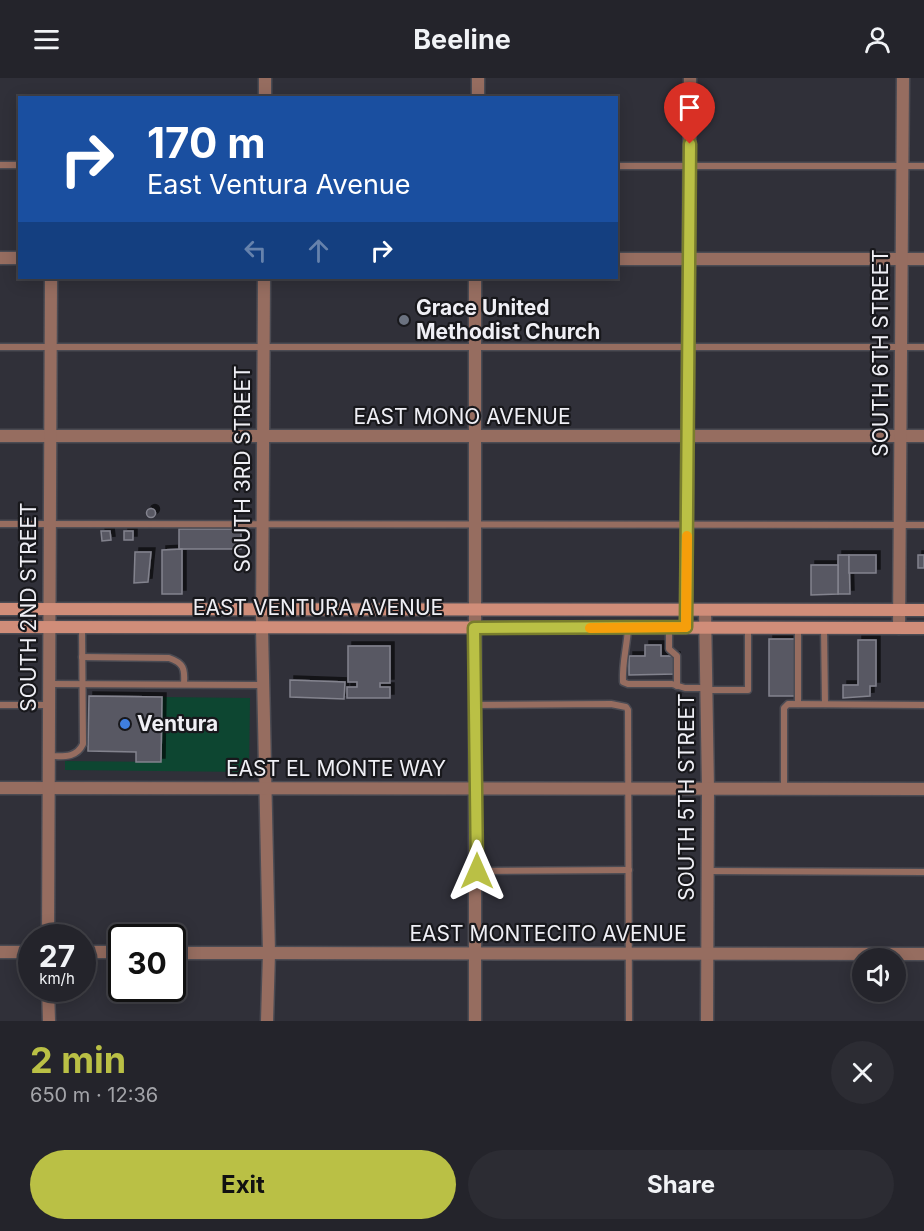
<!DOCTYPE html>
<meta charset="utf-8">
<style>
:root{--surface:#24242b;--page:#2c2c33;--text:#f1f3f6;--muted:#a3a4a9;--line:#414147;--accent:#bac045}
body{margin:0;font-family:Inter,sans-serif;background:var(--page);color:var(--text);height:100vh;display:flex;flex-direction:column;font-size:22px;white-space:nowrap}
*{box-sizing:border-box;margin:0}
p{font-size:20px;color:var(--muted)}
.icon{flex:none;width:33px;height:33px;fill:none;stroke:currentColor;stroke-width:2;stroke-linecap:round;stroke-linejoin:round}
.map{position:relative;height:943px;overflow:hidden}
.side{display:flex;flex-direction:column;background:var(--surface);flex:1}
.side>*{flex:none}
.banner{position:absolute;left:18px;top:18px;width:600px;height:183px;border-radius:0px;box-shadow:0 3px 15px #0003,0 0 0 2px var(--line);background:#1a4fa0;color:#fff;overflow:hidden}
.fabs{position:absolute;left:852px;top:870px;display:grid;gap:12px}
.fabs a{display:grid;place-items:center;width:54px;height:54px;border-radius:50%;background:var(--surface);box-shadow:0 3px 15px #0003,0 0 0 2px var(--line);font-size:30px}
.speed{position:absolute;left:18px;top:846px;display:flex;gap:12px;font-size:30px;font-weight:700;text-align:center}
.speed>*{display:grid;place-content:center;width:78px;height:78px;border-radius:50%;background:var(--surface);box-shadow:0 3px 15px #0003,0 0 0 2px var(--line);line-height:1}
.speed small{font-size:15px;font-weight:400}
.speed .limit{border:3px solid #111;border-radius:9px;background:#fff;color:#111}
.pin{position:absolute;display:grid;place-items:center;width:51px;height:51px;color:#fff;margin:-62px -26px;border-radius:50% 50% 50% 0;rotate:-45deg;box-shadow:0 0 6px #0007}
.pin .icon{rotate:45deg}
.me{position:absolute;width:66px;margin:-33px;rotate:0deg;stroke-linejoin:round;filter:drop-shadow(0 0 4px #0008)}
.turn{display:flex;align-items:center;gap:21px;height:126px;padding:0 30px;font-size:27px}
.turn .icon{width:78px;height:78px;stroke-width:2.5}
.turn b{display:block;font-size:42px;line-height:51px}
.lanes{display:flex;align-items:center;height:57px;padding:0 30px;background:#0003;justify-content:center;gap:30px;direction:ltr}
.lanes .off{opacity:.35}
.round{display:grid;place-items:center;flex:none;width:63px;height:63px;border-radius:32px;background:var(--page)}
.head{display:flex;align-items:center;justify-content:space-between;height:102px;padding:0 30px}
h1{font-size:36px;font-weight:700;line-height:45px;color:var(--accent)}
.primary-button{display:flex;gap:12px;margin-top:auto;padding:12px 30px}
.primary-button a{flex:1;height:69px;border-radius:36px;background:var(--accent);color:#111;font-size:24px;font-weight:700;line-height:69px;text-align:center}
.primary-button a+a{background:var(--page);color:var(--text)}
header{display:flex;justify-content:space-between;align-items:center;height:78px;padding:0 30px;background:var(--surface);font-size:27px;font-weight:700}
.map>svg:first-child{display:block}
.green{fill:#0d4631}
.building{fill:#595963;stroke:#83838e;stroke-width:1.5;filter:url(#shadow)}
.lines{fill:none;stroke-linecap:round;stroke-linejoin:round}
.service-casing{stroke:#4b4b53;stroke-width:9}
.minor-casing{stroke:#4b4b53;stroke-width:15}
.secondary-casing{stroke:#4b4b53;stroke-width:15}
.service{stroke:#966d60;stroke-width:6}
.minor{stroke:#966d60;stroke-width:12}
.secondary{stroke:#d08d79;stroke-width:12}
.route-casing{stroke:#797d2d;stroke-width:15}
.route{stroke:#bac045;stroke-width:10}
.slow{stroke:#f59e0b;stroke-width:10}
.worship-dot{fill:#6b7280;stroke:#18181c;stroke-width:2}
.shop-dot{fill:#3f7fe0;stroke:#18181c;stroke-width:2}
.labels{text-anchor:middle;stroke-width:4.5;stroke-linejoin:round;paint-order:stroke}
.poi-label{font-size:21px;font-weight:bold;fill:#efeff5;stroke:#18181c;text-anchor:start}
.street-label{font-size:21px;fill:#efeff5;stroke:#18181c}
</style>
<header><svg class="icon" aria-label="menu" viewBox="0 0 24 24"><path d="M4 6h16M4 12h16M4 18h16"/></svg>Beeline<svg class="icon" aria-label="person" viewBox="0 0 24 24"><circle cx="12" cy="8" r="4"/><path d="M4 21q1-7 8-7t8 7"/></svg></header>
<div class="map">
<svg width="924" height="943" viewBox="0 0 924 943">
<defs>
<filter id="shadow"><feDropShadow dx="4" dy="-4" stdDeviation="0" flood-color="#0009"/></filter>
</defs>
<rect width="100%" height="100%" fill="#303039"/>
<path class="green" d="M162 619 250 620 249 694 65 692V683L161 684Z"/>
<g class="building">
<circle cx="151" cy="435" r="4.5"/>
<rect x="179" y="451" width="62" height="20"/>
<path d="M101 453H110L111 462 102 463Z"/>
<rect x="124" y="453" width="9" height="9"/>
<path d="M182 471V516H162V472Z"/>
<path d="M135 474H151L148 504 134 505Z"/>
<path d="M838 477H849L850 516H838Z"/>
<rect x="849" y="477" width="27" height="18"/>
<rect x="918" y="477" width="6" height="13"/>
<path d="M811 487H838V516L811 517Z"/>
<path d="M769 561H796L795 618H769Z"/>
<path d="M858 562H876V608H870V618L843 620V607H858Z"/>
<path d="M645 567H661V578H676V596L629 597V578H645Z"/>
<path d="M348 568H390V605H380V609H390V620H347V609H357V604H348Z"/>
<path d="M290 602 345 604 344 621 290 619Z"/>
<path d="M89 618 162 619 161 684H136V674L88 673Z"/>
</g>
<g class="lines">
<g class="service-casing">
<g id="service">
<path d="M0 87H20"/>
<path d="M616 88H924"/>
<path d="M0 269H924"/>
<path d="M0 446 924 447"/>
<path d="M669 549V571L677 578V608"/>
<path d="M628 550C627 569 622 584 623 604L628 606H672L685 610H706"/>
<path d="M798 550V626"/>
<path d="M824 550 825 626"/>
<path d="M82 579 169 580C184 585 185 591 184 606"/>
<path d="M49 606 263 607"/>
<path d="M706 612H748V550"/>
<path d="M0 627H48"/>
<path d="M475 627 611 626 626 629 628 632 629 943"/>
<path d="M48 678C62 678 76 681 83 666L82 550"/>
<path d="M784 710V630L788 626 924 627"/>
<path d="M477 793 629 792"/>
<path d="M708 793 924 794"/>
</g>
</g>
<g class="minor-casing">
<g id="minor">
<path d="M478 0V20"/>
<path d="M265 20V0"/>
<path d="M0 180H20"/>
<path d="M616 181H924"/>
<path d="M264 200 262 550 269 875 267 943"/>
<path d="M0 358H924"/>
<path d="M705 532 708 711 707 943"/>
<path d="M686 549 690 0"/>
<path d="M899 550 903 0"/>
<path d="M0 710 924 711"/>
<path d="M48 860 51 200"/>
<path d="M0 874H32"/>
<path d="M82 874H122"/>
<path d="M172 875 924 876"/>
<path d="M48 910 49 943"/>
<path d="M475 943V200"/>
</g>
</g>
<g class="secondary-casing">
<g id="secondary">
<path d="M0 531 924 532"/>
<path d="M0 549 924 550"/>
</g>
</g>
<use href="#service" class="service"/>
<use href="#minor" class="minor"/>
<use href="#secondary" class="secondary"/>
</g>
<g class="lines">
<g class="route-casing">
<path id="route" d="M477 793 474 550 686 549 690 66"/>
</g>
<use href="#route" class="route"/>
<path class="slow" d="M590 550 686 549 687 458"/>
</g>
<circle class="worship-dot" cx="404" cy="242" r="6"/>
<circle class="shop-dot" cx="125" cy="646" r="6"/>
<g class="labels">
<g class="poi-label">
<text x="416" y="237">Grace United<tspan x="416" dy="24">Methodist Church</tspan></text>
<text x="137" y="653">Ventura</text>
</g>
<g class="street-label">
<text transform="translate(881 275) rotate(-90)" y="7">SOUTH 6TH STREET</text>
<text x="462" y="346">EAST MONO AVENUE</text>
<text transform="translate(243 391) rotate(-90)" y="7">SOUTH 3RD STREET</text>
<text transform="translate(29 529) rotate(-90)" y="7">SOUTH 2ND STREET</text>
<text x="318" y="537">EAST VENTURA AVENUE</text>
<text x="336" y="698">EAST EL MONTE WAY</text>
<text transform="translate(687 719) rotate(-90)" y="7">SOUTH 5TH STREET</text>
<text x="548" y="863">EAST MONTECITO AVENUE</text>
</g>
</g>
</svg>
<div class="fabs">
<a><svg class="icon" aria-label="sound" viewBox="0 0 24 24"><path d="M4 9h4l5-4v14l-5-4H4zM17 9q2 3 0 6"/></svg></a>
</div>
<div class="speed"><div>27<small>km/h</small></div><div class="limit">30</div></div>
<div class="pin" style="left:690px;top:66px;background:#d93025"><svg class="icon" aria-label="arrive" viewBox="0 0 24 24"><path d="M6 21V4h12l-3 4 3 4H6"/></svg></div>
<svg class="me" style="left:477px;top:793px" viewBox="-20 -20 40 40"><path d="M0-17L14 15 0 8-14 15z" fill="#bac045" stroke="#fff" stroke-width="4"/></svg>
<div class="banner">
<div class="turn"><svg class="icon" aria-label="right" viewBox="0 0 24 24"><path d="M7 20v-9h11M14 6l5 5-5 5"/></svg><div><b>170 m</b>East Ventura Avenue</div></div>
<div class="lanes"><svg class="icon off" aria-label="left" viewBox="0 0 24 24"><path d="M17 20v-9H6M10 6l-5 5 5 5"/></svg><svg class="icon off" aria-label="ahead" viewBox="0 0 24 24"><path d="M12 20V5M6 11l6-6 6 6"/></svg><svg class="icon" aria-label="right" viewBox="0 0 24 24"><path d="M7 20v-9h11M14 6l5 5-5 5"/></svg></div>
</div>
</div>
<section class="side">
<div class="head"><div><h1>2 min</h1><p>650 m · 12:36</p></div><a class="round"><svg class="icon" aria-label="close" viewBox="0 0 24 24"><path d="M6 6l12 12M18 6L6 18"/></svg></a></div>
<div class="primary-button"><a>Exit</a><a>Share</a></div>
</section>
